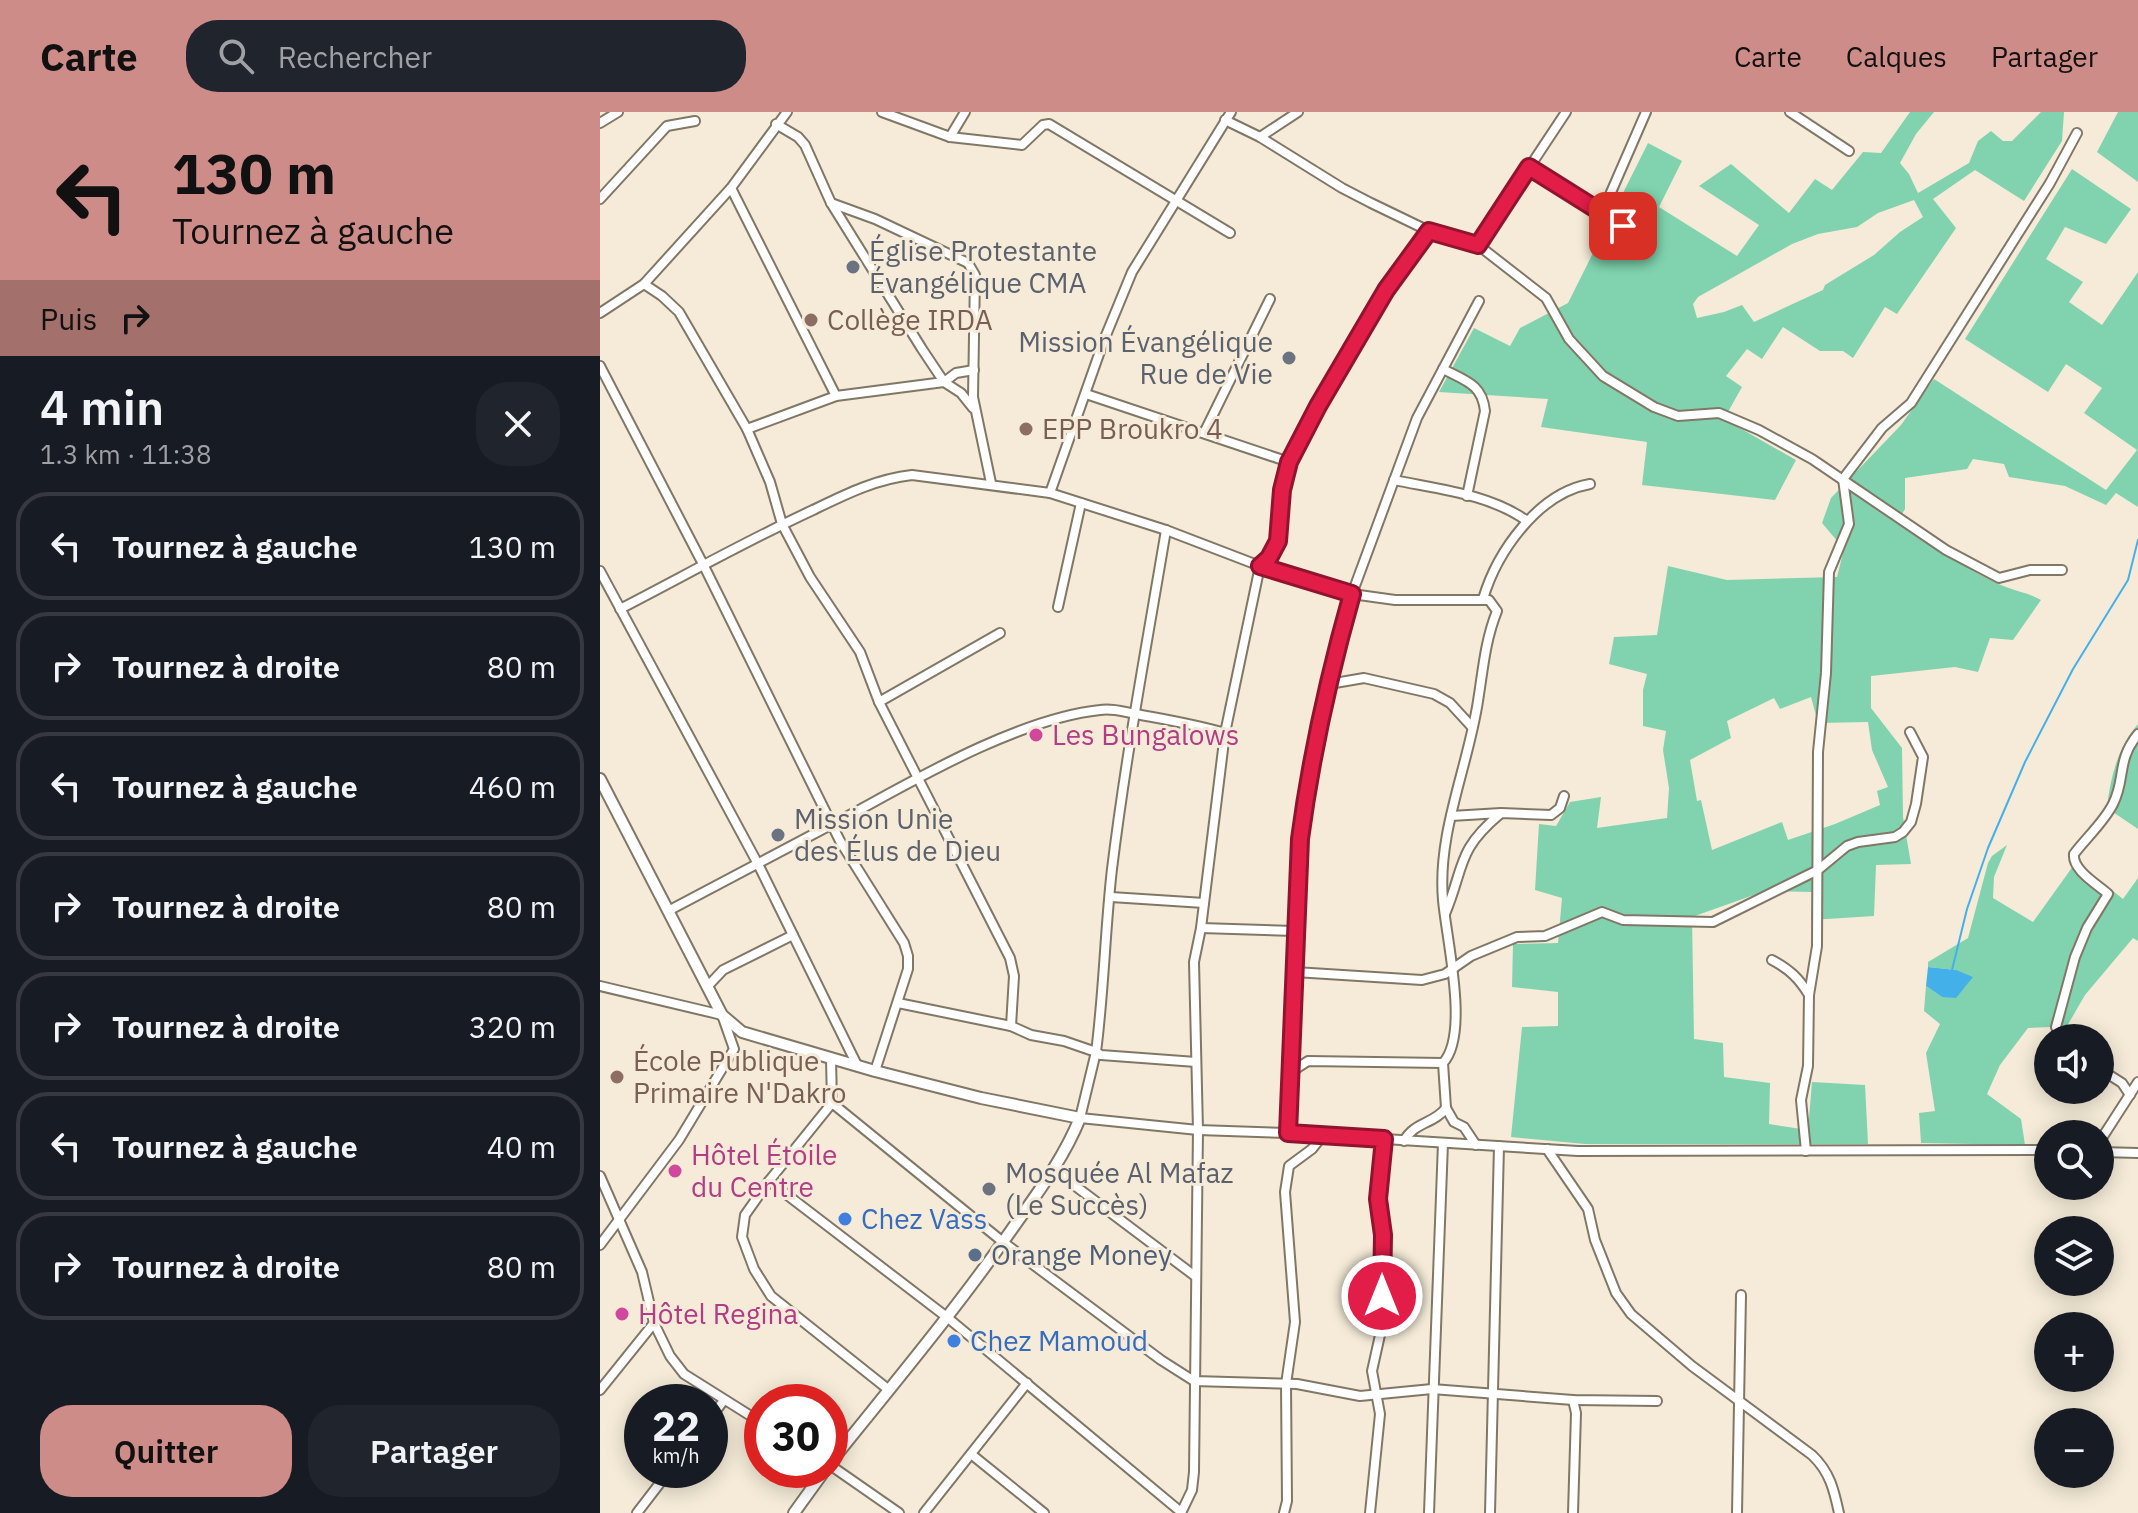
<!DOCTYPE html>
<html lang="fr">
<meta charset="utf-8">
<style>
:root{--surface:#171b24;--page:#20242c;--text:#f1f3f6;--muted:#9ea1a6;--line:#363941;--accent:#ce8c88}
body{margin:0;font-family:"IBM Plex Sans",sans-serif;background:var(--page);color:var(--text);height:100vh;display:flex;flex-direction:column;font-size:30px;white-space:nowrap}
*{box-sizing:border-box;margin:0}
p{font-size:26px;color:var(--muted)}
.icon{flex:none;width:44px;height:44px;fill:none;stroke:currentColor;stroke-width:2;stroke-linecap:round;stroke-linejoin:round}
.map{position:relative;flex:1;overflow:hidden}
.panel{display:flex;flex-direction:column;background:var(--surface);width:600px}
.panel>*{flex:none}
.top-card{background:#ce8c88;color:#111;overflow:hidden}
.controls{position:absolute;left:1434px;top:912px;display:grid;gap:16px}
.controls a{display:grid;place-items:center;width:80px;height:80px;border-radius:50%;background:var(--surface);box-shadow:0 4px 20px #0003;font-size:40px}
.speed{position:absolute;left:24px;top:1272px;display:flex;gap:16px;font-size:40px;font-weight:700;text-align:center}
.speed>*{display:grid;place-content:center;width:104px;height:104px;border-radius:50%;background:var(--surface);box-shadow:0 4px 20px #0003;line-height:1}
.speed small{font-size:20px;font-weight:400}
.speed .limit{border:12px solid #d22;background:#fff;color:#111}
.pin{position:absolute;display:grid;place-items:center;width:68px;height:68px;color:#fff;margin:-34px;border-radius:16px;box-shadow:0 4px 12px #0006}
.me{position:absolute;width:88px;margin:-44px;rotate:0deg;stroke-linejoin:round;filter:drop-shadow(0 0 6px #0008)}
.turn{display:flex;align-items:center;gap:28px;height:168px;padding:0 40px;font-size:36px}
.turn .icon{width:104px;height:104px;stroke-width:2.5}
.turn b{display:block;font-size:56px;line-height:68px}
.then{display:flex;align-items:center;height:76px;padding:0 40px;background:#0003;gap:16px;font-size:30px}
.round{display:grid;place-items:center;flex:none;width:84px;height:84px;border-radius:32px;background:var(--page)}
.head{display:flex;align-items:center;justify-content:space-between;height:136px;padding:0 40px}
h1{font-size:48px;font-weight:600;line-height:60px}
.action{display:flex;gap:16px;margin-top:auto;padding:16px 40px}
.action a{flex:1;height:92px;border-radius:32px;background:var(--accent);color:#111;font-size:32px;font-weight:600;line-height:92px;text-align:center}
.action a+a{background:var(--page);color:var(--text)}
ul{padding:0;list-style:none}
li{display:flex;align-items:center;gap:24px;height:108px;margin:0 16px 12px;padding:0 24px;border:4px solid var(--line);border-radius:32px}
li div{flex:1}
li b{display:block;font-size:30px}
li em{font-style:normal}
header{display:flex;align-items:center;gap:48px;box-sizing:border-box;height:112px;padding:0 40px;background:var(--accent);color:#111}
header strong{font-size:38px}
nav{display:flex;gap:44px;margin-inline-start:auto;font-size:28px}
.search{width:560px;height:72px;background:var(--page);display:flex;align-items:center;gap:20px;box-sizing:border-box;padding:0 28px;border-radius:32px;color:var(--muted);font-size:30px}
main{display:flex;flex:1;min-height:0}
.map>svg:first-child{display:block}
.green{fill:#80d3ae;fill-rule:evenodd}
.water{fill:#44b0ea}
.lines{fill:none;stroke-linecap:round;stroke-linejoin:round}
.stream{stroke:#44b0ea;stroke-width:2}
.minor-casing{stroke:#817766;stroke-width:12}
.tertiary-casing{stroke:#817766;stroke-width:14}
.minor{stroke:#fff;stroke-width:8}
.tertiary{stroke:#fff;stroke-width:10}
.route-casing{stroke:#92132f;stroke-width:20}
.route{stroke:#e11d48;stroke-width:14}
.worship-dot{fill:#6b7280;stroke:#f5ebd8;stroke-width:3}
.education-dot{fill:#8d6e63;stroke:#f5ebd8;stroke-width:3}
.hotel-dot{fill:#d1479c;stroke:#f5ebd8;stroke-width:3}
.shop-dot{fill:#3f7fe0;stroke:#f5ebd8;stroke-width:3}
.service-dot{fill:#5c6f8a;stroke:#f5ebd8;stroke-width:3}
.labels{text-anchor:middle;stroke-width:6;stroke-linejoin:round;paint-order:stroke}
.worship-label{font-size:28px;fill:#5b616d;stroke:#f5ebd8;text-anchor:start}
.education-label{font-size:28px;fill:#785e54;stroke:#f5ebd8;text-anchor:start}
.hotel-label{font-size:28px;fill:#b23c85;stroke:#f5ebd8;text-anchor:start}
.shop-label{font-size:28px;fill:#366cbe;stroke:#f5ebd8;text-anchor:start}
.service-label{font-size:28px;fill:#4e5e75;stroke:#f5ebd8;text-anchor:start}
</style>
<header>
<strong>Carte</strong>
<div class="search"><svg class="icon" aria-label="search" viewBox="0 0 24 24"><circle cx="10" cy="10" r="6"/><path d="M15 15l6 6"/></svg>Rechercher</div>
<nav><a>Carte</a><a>Calques</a><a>Partager</a></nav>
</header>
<main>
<section class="panel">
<div class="top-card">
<div class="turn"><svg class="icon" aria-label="left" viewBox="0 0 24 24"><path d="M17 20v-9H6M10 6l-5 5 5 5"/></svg><div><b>130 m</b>Tournez à gauche</div></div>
<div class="then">Puis<svg class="icon" aria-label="right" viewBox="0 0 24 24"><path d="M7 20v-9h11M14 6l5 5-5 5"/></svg></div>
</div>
<div class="head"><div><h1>4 min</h1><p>1.3 km · 11:38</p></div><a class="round"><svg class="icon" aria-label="close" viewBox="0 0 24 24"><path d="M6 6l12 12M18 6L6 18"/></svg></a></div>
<ul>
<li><svg class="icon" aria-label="left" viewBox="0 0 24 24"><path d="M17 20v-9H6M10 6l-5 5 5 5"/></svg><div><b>Tournez à gauche</b></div><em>130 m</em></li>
<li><svg class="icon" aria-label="right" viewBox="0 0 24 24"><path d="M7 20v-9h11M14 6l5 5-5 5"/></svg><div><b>Tournez à droite</b></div><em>80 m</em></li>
<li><svg class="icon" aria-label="left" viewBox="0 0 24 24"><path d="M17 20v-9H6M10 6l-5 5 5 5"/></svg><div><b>Tournez à gauche</b></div><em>460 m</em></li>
<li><svg class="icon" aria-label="right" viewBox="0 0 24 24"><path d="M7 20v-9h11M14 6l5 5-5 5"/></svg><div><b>Tournez à droite</b></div><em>80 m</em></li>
<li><svg class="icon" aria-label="right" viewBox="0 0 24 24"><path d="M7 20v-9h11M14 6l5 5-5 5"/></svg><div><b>Tournez à droite</b></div><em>320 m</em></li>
<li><svg class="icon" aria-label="left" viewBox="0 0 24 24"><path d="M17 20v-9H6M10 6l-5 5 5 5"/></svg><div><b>Tournez à gauche</b></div><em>40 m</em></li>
<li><svg class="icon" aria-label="right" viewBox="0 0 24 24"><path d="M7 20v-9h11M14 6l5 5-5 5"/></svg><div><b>Tournez à droite</b></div><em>80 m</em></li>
</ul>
<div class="action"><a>Quitter</a><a>Partager</a></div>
</section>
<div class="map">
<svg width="1538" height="1401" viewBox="0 0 1538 1401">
<rect width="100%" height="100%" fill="#f5ebd8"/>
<g class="green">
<path d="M1310 0H1334L1316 22 1300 51 1309 62 1318 81 1369 51 1378 29 1391 19 1403 29H1412L1441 0H1464L1462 29 1424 89 1375 58 1333 87 1356 116 1297 202 1285 195 1253 246 1243 239H1220L1183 215 1162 247 1147 237 1126 264 1142 275 1124 307 1196 348 1175 388 1042 373 1047 330 941 315 948 287 839 280 874 216 910 234 920 216 968 191 1048 31 1082 49 1059 95 1137 144 1159 113 1099 74 1131 52 1189 101 1215 67 1232 78 1263 40 1281 41ZM1314 88 1323 105 1300 120 1274 143 1225 173 1223 178 1154 210 1142 193 1124 200 1097 206 1093 192 1098 185 1192 132 1218 122 1257 115 1278 101Z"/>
<path d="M1518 0H1538V70L1497 40Z"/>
<path d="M1472 57 1531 97 1506 132 1465 115 1446 147 1483 170 1469 190 1502 213 1538 160V395L1516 381 1506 393 1465 374 1409 365 1404 352 1373 347 1367 357 1305 366V397L1300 405C1333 430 1366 460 1406 475 1418 480 1429 481 1441 488L1413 528 1390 526 1378 560 1355 555 1271 564V596L1302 636 1303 705 1311 752 1276 753 1274 804 1211 808 1212 780 1165 779 1092 805 1094 927 1123 931 1124 965 1170 971 1169 1012 1208 1018 1212 970 1265 973 1268 1032H985L911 1025 922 915 958 914V880L912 875 913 832 958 831 962 786 935 778 939 712 956 714 970 690 1001 685 997 716 1067 706 1069 676 1063 638 1066 619 1043 614V578L1047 562 1009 552 1014 525 1057 523 1068 454 1127 468 1237 465 1244 437 1222 411 1231 386 1301 313 1334 267 1506 378 1537 338 1484 301 1502 276 1466 252 1448 280 1365 227ZM1211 585 1218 611 1268 610 1272 638 1288 675 1277 679 1280 693 1235 712 1188 728 1182 710 1112 738 1101 688 1097 689 1090 648 1131 626 1127 609 1174 586 1180 597Z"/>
<path d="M1538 612V717L1507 696C1510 666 1518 635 1538 612Z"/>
<path d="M1407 733 1394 765 1393 786 1433 810 1476 750 1523 787 1538 766V829L1533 826 1485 883 1463 921 1451 915 1428 916 1400 953 1387 982 1421 1007 1425 1033 1321 1031 1319 1001 1335 999 1326 941 1340 912 1324 899 1326 874 1342 885 1356 858 1328 855V850L1368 826 1388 751 1392 744Z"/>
</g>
<path class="water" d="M1328 855 1356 858 1373 865 1356 886 1342 885 1326 874Z"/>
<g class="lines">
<path class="stream" d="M1352 858 1367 797 1388 736 1425 650 1473 557 1528 468 1538 428"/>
<g class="minor-casing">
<g id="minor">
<path d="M282 0 350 25 422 33 443 13 449 12 630 121"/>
<path d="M1190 0 1249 39"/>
<path d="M625 8 660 25 742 76 771 91 829 119 878 133 946 186 969 227 1003 264 1054 295 1078 304 1119 301 1159 318 1212 347 1346 438 1399 466 1430 458H1462"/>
<path d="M0 11 18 0"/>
<path d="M176 12 198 25 205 33 231 91 322 237 344 270 361 281 373 296"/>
<path d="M350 25 365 0"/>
<path d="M660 25 698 0"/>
<path d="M929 55 1045 127"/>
<path d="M131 76 236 284"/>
<path d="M0 87 67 14 95 9"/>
<path d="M231 91 275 107 368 151 375 163 373 285 391 371"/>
<path d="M1002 101 1046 0"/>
<path d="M878 133 966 0"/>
<path d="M44 172 62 184 79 200 147 317 170 370 182 412 210 465 260 540 279 590 410 846 414 864 411 914"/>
<path d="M0 201 44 172 131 76 187 0"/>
<path d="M0 254 104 454 240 729 304 831 308 844V857L275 959"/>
<path d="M843 257C866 269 882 272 885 299L867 384"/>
<path d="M486 282 689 350"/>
<path d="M147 317 236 284 344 270 356 261 374 258"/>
<path d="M604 321 670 187"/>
<path d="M794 368C837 377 890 382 927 409"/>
<path d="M450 381 504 228 532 160 631 0"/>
<path d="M566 418C547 531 526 643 512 757 505 818 504 879 496 940L501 943 596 950"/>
<path d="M0 459 158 752 257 953"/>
<path d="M883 487C897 440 938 381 990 372"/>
<path d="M458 495 481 391"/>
<path d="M20 497C84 464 148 428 213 398 246 382 276 367 312 363L450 381 566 418 660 454 752 482 795 488H889L897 499C885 529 883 558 878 589 868 655 837 721 843 788 846 826 870 922 843 951L846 996C834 1012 814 1010 804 1029"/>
<path d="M729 572 764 566 834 582 850 591 872 615"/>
<path d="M279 590 400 521"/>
<path d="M851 704 901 701 951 703 960 696 964 684"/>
<path d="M511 785 604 791"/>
<path d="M68 799C132 765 197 731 261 697 328 660 424 606 500 598 514 596 523 600 536 602 568 608 593 612 625 621"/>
<path d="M845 802C865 754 856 739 900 702"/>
<path d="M601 816 695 819"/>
<path d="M1172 848C1189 857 1199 866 1209 883"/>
<path d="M695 860 822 868 845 862 871 844 917 825 945 824 1002 800 1023 808 1113 810 1218 758 1247 734 1258 730 1295 725 1303 720 1311 710 1316 692 1323 645 1310 620"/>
<path d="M0 874 122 903 134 937 79 1028 0 1133"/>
<path d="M107 875 123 858 193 823"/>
<path d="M298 891 411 914 431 923 464 929 496 940 480 1006 598 1018 688 1021 978 1039 1448 1038"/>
<path d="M1461 926 1456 915 1475 845 1487 816 1508 782C1497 772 1472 758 1474 742 1486 726 1504 710 1513 692 1526 667 1516 649 1538 622"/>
<path d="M231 947 232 991 169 1069 145 1103 142 1125 154 1157 171 1184 289 1278"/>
<path d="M1500 957 1522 971 1530 983"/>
<path d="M691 960 708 949 843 951"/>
<path d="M232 991 403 1130 561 1248 594 1269 697 1272 760 1284 832 1277 973 1288 1057 1289"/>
<path d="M846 996 854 1010 864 1015 876 1033"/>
<path d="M688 1021 700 727 707 679 733 552 752 482 817 306 879 189"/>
<path d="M1500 1029 1538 970"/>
<path d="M947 1037 988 1097 995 1128 1016 1181 1031 1202 1092 1254 1212 1343C1230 1360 1234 1378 1239 1401"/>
<path d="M1206 1039 1201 988 1208 954 1209 883 1217 834 1218 640 1226 561 1229 460 1249 412 1243 367 1282 316 1311 291 1450 71 1477 21"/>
<path d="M1500 1040 1538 1041"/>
<path d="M454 1058 595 1164"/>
<path d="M0 1064 42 1160 54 1211 70 1244 84 1262 162 1311"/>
<path d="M169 1069 348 1206 581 1400"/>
<path d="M0 1278 54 1211"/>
<path d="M973 1288 976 1301 973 1401"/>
<path d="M110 1307 124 1288"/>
<path d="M371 1342 444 1401"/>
<path d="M230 1353 299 1401"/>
<path d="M37 1401 70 1358"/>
<path d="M324 1401 427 1271"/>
<path d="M581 1401 592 1378 594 1360 598 1018 594 850 601 816 625 621 660 454 669 446 678 429 682 378 689 350 718 294 786 178 829 119"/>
<path d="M684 1401 687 1389 686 1272 695 1210 685 1080 689 1054 712 1037 723 1023"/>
<path d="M770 1401 780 1302 772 1259 782 1214 783 1123 778 1087 784 1027"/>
<path d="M829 1401 843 1031"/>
<path d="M890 1401 899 1034"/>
<path d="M1137 1401 1141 1183"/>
</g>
</g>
<g class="tertiary-casing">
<g id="tertiary">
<path d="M0 667 122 903 142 920 275 959 381 986 480 1006C463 1048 436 1083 410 1120 354 1200 291 1275 230 1351"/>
<path d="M194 1401 225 1358"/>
</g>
</g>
<use href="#minor" class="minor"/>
<use href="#tertiary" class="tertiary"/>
</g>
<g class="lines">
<g class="route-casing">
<path id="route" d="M782 1184 783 1123 778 1087 784 1027 688 1021 700 727C711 644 729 563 752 482L660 454 669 446 678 429 682 378 689 350 718 294 786 178 829 119 878 133 929 55 1023 114"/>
</g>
<use href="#route" class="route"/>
</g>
<g class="worship-dot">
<circle cx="253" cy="155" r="8"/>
<circle cx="689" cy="246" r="8"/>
<circle cx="178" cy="723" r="8"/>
<circle cx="389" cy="1077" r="8"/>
</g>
<g class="education-dot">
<circle cx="211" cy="208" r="8"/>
<circle cx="426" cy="317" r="8"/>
<circle cx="17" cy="965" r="8"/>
</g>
<g class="hotel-dot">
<circle cx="436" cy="623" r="8"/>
<circle cx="75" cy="1059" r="8"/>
<circle cx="22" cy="1202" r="8"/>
</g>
<g class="shop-dot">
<circle cx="245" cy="1107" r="8"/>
<circle cx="354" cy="1229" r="8"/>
</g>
<circle class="service-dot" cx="375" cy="1143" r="8"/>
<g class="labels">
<g class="worship-label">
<text x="269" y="149">Église Protestante<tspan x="269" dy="32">Évangélique CMA</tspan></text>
<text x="673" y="240" text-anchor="end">Mission Évangélique<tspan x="673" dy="32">Rue de Vie</tspan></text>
<text x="194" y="717">Mission Unie<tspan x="194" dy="32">des Élus de Dieu</tspan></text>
<text x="405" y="1071">Mosquée Al Mafaz<tspan x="405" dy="32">(Le Succès)</tspan></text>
</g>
<g class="education-label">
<text x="227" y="218">Collège IRDA</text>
<text x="442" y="327">EPP Broukro 4</text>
<text x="33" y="959">École Publique<tspan x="33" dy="32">Primaire N'Dakro</tspan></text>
</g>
<g class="hotel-label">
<text x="452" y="633">Les Bungalows</text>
<text x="91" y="1053">Hôtel Étoile<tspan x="91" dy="32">du Centre</tspan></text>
<text x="38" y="1212">Hôtel Regina</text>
</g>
<g class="shop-label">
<text x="261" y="1117">Chez Vass</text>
<text x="370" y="1239">Chez Mamoud</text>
</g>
<g class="service-label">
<text x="391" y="1153">Orange Money</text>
</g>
</g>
</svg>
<div class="controls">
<a><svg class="icon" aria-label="sound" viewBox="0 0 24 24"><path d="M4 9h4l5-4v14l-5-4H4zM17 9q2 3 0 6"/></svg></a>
<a><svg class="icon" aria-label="search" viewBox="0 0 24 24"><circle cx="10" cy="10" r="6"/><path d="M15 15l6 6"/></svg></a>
<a><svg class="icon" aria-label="layers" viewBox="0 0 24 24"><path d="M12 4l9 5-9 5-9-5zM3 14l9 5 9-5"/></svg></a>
<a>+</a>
<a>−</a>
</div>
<div class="speed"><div>22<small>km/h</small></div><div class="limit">30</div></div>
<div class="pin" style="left:1023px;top:114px;background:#d93025"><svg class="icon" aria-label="arrive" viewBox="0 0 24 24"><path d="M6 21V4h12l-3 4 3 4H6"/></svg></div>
<svg class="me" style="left:782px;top:1184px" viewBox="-20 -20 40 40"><circle r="17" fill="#e11d48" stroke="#fff" stroke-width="3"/><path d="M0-11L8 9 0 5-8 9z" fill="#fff"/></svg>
</div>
</main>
